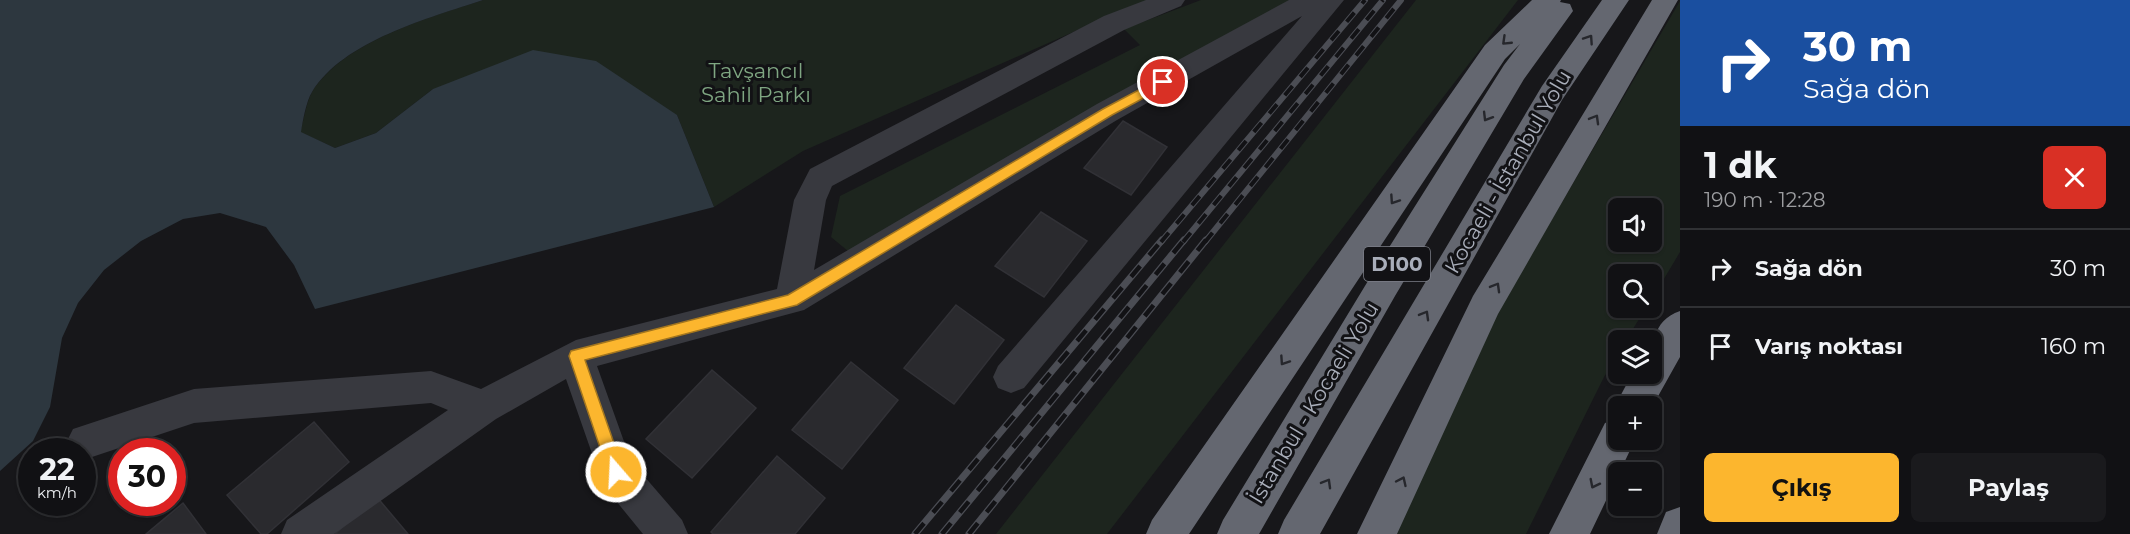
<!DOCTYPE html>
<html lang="tr">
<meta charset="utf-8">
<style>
:root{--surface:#111114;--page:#1a1a1d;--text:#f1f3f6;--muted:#9c9da0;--line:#303134;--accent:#fcb62e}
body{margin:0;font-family:Montserrat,sans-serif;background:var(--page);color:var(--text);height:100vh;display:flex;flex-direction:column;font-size:22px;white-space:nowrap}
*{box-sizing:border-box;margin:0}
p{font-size:20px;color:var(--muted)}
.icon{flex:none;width:33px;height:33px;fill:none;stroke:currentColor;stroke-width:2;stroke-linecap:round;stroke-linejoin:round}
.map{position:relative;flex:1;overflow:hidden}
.panel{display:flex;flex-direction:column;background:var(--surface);width:450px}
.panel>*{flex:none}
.banner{background:#1a4fa0;color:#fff;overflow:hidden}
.fabs{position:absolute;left:1608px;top:198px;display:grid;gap:12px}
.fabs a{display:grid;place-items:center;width:54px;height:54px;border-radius:9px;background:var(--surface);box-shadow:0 2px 4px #0004,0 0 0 2px var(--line);font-size:30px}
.speed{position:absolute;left:18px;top:438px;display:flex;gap:12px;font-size:30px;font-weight:700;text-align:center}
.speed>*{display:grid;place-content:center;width:78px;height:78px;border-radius:50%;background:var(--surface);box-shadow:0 2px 4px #0004,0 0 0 2px var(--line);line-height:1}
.speed small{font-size:15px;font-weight:400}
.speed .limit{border:9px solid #d22;background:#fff;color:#111}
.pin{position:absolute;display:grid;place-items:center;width:51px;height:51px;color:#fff;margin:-26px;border:3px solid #fff;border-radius:50%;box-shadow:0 2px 6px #0007}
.me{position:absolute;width:66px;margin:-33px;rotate:341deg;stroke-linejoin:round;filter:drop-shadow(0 0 4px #0008)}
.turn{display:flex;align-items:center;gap:21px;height:126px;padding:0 24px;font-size:27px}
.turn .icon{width:78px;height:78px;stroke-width:2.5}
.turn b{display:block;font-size:42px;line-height:51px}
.round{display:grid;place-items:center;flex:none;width:63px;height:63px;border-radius:9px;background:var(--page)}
.overview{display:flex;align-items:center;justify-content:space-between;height:102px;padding:0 24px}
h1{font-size:36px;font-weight:700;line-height:45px}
.action{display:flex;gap:12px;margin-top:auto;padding:12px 24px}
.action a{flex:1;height:69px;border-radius:9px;background:var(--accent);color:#111;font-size:24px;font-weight:700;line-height:69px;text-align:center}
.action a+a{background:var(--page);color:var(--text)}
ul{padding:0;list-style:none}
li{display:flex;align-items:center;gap:18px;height:78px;padding:0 24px;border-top:2px solid var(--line)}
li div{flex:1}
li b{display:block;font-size:22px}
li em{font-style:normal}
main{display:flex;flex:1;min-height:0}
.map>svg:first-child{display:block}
.green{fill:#1d251e;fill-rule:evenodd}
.water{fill:#2d373f}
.building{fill:#2a2a2e;stroke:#313136;stroke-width:1.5}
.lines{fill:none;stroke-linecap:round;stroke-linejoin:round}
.minor{fill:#38393f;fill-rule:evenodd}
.highway{fill:#646770;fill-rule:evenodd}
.rail-far1-casing{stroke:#4b4d54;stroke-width:6}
.rail-casing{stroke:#4b4d54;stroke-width:7}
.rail-far1{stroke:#121215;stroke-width:4;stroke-dasharray:12;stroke-linecap:butt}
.rail{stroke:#121215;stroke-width:4.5;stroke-dasharray:14;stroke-linecap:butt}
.oneway{stroke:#26272c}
.route{fill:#fcb62e;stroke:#a4761e;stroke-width:1.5}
.labels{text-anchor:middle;stroke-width:6;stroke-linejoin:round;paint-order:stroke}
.shield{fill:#121215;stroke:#7c7f88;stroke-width:1.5}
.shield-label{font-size:20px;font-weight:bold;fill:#a9aeba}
.park-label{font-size:21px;fill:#7fa682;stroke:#121215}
.street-label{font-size:21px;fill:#a9aeba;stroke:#121215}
</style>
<main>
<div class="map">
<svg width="1680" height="534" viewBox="0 0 1680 534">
<rect width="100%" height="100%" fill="#17171a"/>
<g class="green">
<path d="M483 0H1151L1114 14 803 151 714 207 677 115 433 89 376 133 335 148 300 132C304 120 306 103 312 92 344 41 428 18 483 0Z"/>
<path d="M1201 0H1300L854 256 831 237 840 196 1140 45 1124 29Z"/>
<path d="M1416 0H1518L1107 534H996Z"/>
<path d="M1680 1V252L1652 299V274H1618V308H1646L1626 340H1618V353L1604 377 1526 534H1396L1501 306ZM1618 208H1652V242H1618Z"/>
</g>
<path class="water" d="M0 0H483C429 18 343 41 312 92 306 102 303 120 301 132L335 148 376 133 433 89 533 50 596 61 677 115 714 207 315 309 294 265 266 227 220 213 183 219 141 241 104 270 78 303 62 338 50 407 33 441 0 471Z"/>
<g class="building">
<path d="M1123 121 1167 147 1131 195 1084 168Z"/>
<path d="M1041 212 1087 241 1044 297 995 266Z"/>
<path d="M956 305 1004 340 954 404 904 368Z"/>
<path d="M851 362 898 400 842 469 792 430Z"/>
<path d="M712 370 756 408 692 478 646 439Z"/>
<path d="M314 422 349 462 267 534H261L227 495Z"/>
<path d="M777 456 825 498 795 534H713L711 532Z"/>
<path d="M376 496 408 534H335Z"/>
<path d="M183 503 206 534H146Z"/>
</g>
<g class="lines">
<path class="minor" d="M1146 0H1185L1181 6 1124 30 832 186 826 200 814 270 1097 104 1289 0H1344L1024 388 1011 393 998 388 993 377 998 366 1302 16 1117 120 804 310 597 366 631 461 682 520 688 534H643L603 485 566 379 496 419 334 534H281L287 520 448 410 431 403 194 423 86 459 82 457V452H72L67 441 73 429 194 389 431 371 481 389 576 340 777 289 794 200 810 169 1104 16Z"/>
<g class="highway">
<path d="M1532 0H1561L1560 2 1570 4 1573 11 1524 79 1395 296 1259 534H1217L1223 520 1371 276 1504 65 1520 44 1505 59 1189 534H1146L1152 520 1485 45Z"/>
<path d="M1602 0H1629L1562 100 1320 534H1278L1284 520 1542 86Z"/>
<path d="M1652 0H1678L1498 314 1397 534H1357L1473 296Z"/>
<path d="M1680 311V357L1652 407 1618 406V414L1615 406 1632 374H1652C1652 347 1651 321 1680 311Z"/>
<path d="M1618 418V440H1635L1590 534H1549L1605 423Z"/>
<path d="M1680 507V534H1657L1666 512Z"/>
</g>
<g class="rail-far1-casing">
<g id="rail-far1">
<path d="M1161 242 1365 0"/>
<path d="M1183 242 1383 0"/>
<path d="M1205 242 1401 0"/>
</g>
</g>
<g class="rail-casing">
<g id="rail">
<path d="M915 534 1162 240"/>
<path d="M942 534 1184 240"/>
<path d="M969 534 1206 240"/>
</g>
</g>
<use href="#rail-far1" class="rail-far1"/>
<use href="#rail" class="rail"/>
</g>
<defs><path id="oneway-chevron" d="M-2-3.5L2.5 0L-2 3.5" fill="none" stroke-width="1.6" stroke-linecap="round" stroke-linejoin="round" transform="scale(1.5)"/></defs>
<g class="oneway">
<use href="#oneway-chevron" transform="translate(1589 39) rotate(-56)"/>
<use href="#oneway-chevron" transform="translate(1506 41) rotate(136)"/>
<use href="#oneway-chevron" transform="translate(1487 117) rotate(121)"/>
<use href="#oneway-chevron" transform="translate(1595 119) rotate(-60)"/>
<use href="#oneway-chevron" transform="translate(1394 200) rotate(124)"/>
<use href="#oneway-chevron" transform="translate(1496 287) rotate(-60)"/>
<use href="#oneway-chevron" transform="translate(1425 315) rotate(-60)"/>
<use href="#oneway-chevron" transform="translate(1284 361) rotate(124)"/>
<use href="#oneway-chevron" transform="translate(1402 481) rotate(-65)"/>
<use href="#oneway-chevron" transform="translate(1327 483) rotate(-60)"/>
<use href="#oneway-chevron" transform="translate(1594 484) rotate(117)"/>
</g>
<path class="route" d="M1163 77 1168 79V85L1112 115 797 305 585 360 624 472 621 477 616 479 610 477 569 356 571 351 788 295 1103 109Z"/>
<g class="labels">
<rect class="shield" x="1364" y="247" width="66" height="34" rx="4.5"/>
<g class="shield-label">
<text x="1397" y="271">D100</text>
</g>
<g class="park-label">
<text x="756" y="78">Tavşancıl<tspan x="756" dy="24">Sahil Parkı</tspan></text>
</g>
<g class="street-label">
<text transform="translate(1508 172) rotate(-60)" y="7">Kocaeli - İstanbul Yolu</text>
<text transform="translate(1314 403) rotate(-59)" y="7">İstanbul - Kocaeli Yolu</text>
</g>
</g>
</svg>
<div class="fabs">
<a><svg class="icon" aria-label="sound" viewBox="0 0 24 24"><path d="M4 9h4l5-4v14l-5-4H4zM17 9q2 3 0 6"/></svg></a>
<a><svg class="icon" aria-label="search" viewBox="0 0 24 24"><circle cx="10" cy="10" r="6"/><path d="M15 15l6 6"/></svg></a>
<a><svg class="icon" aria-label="layers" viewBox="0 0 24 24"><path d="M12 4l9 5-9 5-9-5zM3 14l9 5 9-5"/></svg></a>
<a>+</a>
<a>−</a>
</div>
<div class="speed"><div>22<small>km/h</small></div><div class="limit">30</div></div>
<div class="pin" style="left:1163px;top:82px;background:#d93025"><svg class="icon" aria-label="arrive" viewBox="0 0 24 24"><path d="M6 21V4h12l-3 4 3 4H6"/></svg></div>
<svg class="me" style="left:616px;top:472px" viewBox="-20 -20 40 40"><circle r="17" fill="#fcb62e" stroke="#fff" stroke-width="3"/><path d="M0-11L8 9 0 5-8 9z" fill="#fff"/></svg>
</div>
<section class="panel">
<div class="banner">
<div class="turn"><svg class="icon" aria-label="right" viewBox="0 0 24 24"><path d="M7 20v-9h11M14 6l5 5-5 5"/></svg><div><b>30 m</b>Sağa dön</div></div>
</div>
<div class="overview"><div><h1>1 dk</h1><p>190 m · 12:28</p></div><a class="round" style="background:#d93025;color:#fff"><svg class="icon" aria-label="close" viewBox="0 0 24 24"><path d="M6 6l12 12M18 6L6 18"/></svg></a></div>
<ul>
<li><svg class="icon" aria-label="right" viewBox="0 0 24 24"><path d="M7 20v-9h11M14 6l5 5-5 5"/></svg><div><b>Sağa dön</b></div><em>30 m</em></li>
<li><svg class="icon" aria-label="arrive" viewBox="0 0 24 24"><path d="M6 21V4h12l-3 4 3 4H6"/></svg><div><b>Varış noktası</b></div><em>160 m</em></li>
</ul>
<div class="action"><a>Çıkış</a><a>Paylaş</a></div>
</section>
</main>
